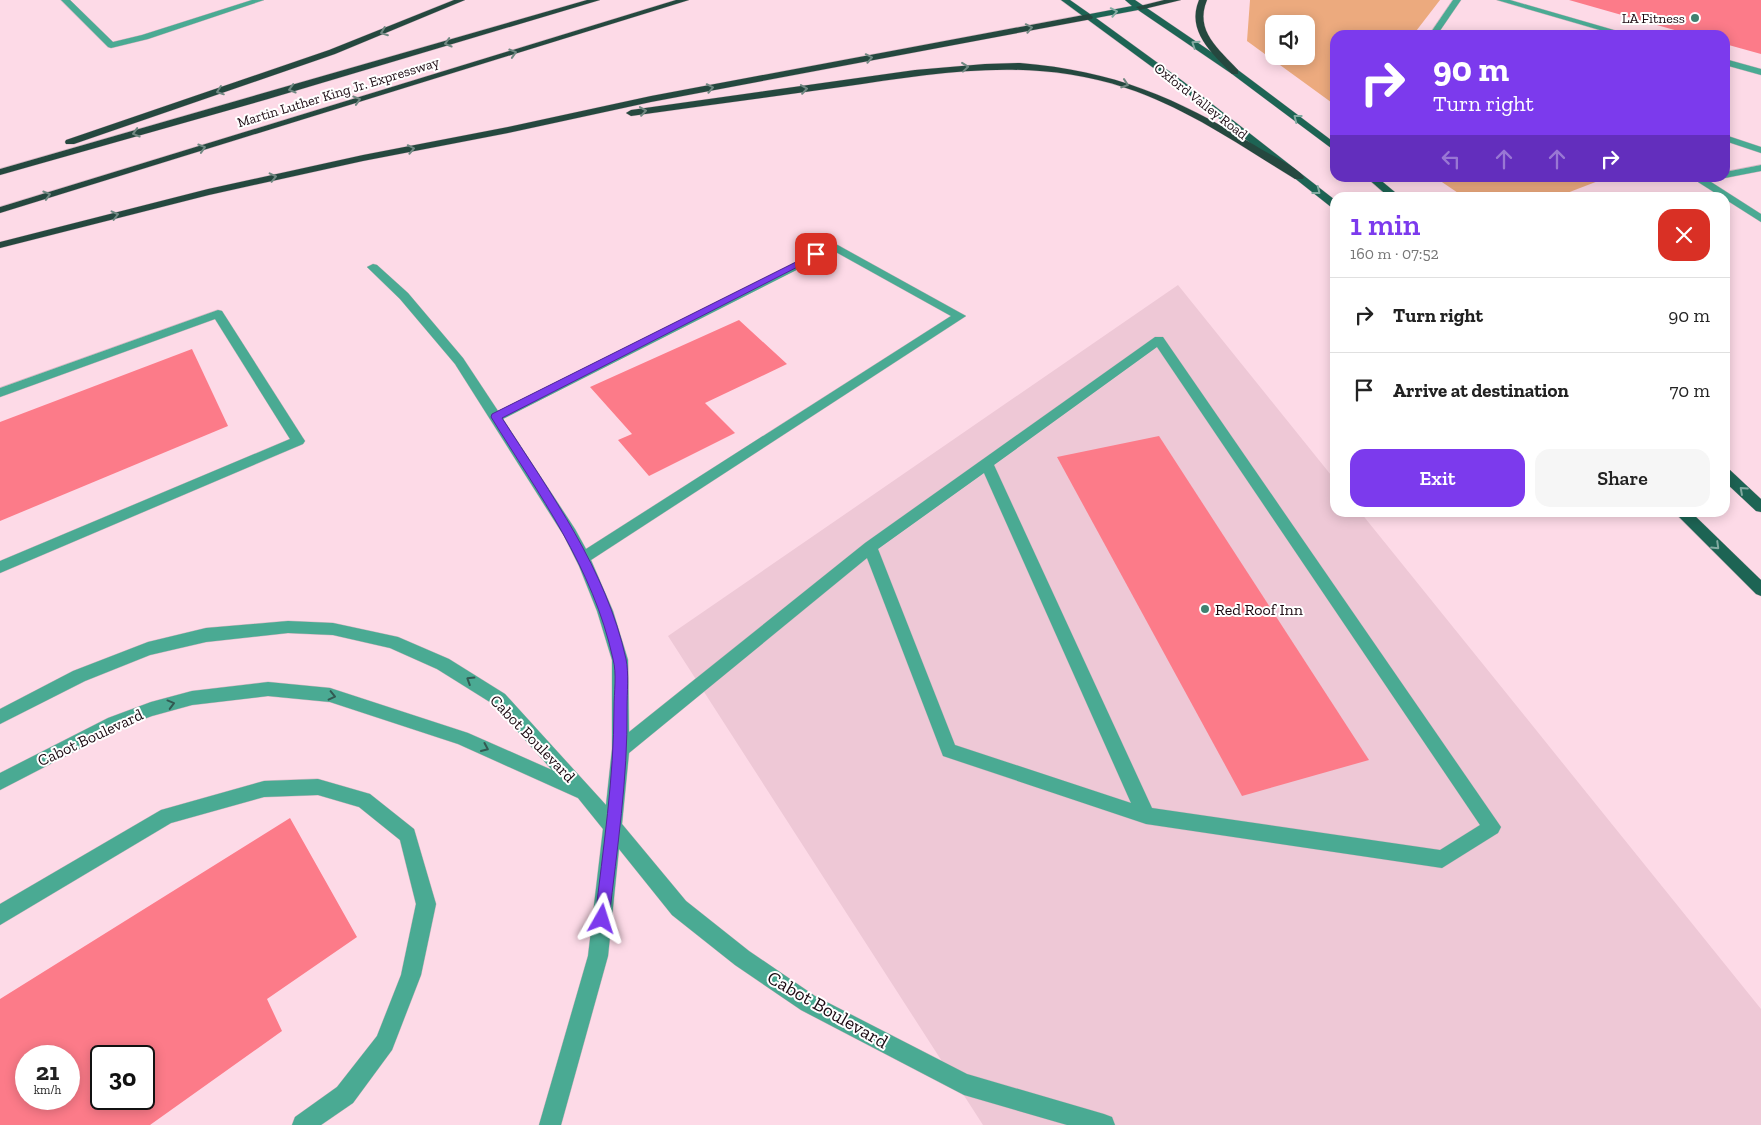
<!DOCTYPE html>
<meta charset="utf-8">
<style>
:root{--surface:#fff;--page:#f6f6f6;--text:#222;--muted:#767676;--line:#e0e0e0;--accent:#7c3aed}
body{margin:0;font-family:"Zilla Slab",serif;background:var(--page);color:var(--text);height:100vh;display:flex;flex-direction:column;font-size:19px;white-space:nowrap}
*{box-sizing:border-box;margin:0}
p{font-size:16px;color:var(--muted)}
.icon{flex:none;width:28px;height:28px;fill:none;stroke:currentColor;stroke-width:2;stroke-linecap:round;stroke-linejoin:round}
.map{position:relative;flex:1;overflow:hidden}
.details{position:absolute;left:1330px;top:192px;width:400px;height:325px;display:flex;flex-direction:column;background:var(--surface);border-radius:15px;box-shadow:0 2px 12px #0003}
.details>*{flex:none}
.guide{position:absolute;left:1330px;top:30px;width:400px;height:152px;border-radius:15px;box-shadow:0 2px 12px #0003;background:#7c3aed;color:#fff;overflow:hidden}
.buttons{position:absolute;left:1265px;top:15px;display:grid;gap:10px}
.buttons a{display:grid;place-items:center;width:50px;height:50px;border-radius:10px;background:var(--surface);box-shadow:0 2px 12px #0003;font-size:25px}
.speed{position:absolute;left:15px;top:1045px;display:flex;gap:10px;font-size:25px;font-weight:700;text-align:center}
.speed>*{display:grid;place-content:center;width:65px;height:65px;border-radius:50%;background:var(--surface);box-shadow:0 2px 12px #0003;line-height:1}
.speed small{font-size:12px;font-weight:400}
.speed .limit{border:2px solid #111;border-radius:8px;background:#fff;color:#111}
.pin{position:absolute;display:grid;place-items:center;width:42px;height:42px;color:#fff;margin:-21px;border-radius:10px;box-shadow:0 2px 8px #0006}
.me{position:absolute;width:55px;margin:-28px;rotate:6deg;stroke-linejoin:round;filter:drop-shadow(0 0 4px #0008)}
.turn{display:flex;align-items:center;gap:18px;height:105px;padding:0 20px;font-size:22px}
.turn .icon{width:65px;height:65px;stroke-width:2.5}
.turn b{display:block;font-size:35px;line-height:42px}
.lanes{display:flex;align-items:center;height:48px;padding:0 20px;background:#0003;justify-content:center;gap:25px;direction:ltr}
.lanes .off{opacity:.35}
.round{display:grid;place-items:center;flex:none;width:52px;height:52px;border-radius:15px;background:var(--page)}
.headline{display:flex;align-items:center;justify-content:space-between;height:85px;padding:0 20px}
h1{font-size:30px;font-weight:600;line-height:38px;color:var(--accent)}
.primary-button{display:flex;gap:10px;margin-top:auto;padding:10px 20px}
.primary-button a{flex:1;height:58px;border-radius:15px;background:var(--accent);color:#fff;font-size:20px;font-weight:600;line-height:58px;text-align:center}
.primary-button a+a{background:var(--page);color:var(--text)}
ul{padding:0;list-style:none}
li{display:flex;align-items:center;gap:15px;height:75px;padding:0 20px;border-top:1px solid var(--line)}
li div{flex:1}
li b{display:block;font-size:19px}
li em{font-style:normal}
.map>svg:first-child{display:block}
.built{fill:#eec8d6}
.green{fill:#ecaa7e;fill-rule:evenodd}
.building{fill:#fc7b89;fill-rule:evenodd}
.lines{fill:none;stroke-linecap:round;stroke-linejoin:round}
.minor-casing{stroke:#d9b9c5;stroke-width:1}
.major-casing{stroke:#d9b9c5;stroke-width:1}
.highway-casing{stroke:#d9b9c5;stroke-width:1}
.minor{fill:#4aaa93;fill-rule:evenodd}
.major{fill:#1d6454;fill-rule:evenodd}
.highway{fill:#25483f;fill-rule:evenodd}
.oneway{stroke:#83aaa1}
.oneway2{stroke:#718882}
.oneway3{stroke:#325a52}
.route{fill:#7c3aed;stroke:#51269a}
.poi-dot{fill:#408170;stroke:#fff;stroke-width:2}
.labels{text-anchor:middle;stroke-width:4;stroke-linejoin:round;paint-order:stroke}
.far-poi-label{font-size:14px;fill:#1b0911;stroke:#fff;text-anchor:end}
.far-street-label{font-size:14px;fill:#1b0911;stroke:#fff}
.poi-label{font-size:16px;fill:#1b0911;stroke:#fff;text-anchor:start}
.street-label{font-size:16px;fill:#1b0911;stroke:#fff}
.near-street-label{font-size:19px;fill:#1b0911;stroke:#fff}
</style>
<div class="map">
<svg width="1761" height="1125" viewBox="0 0 1761 1125">
<rect width="100%" height="100%" fill="#fddae7"/>
<path class="built" d="M1178 285 1335 480V512L1361 513 1761 1009V1125H983L668 636Z"/>
<g class="green">
<path d="M1250 0H1440L1413 35H1335V105L1247 41ZM1274 24H1306V56H1274Z"/>
<path d="M1436 178H1606L1554 198 1464 197Z"/>
</g>
<g class="building">
<path d="M1569 0H1761V54L1725 44V35H1692Z"/>
<path d="M739 320 787 364 705 403 735 433 649 476 618 440 632 434 590 387Z"/>
<path d="M192 349 228 426 0 521V422Z"/>
<path d="M1159 436 1369 760 1242 796 1057 457Z"/>
<path d="M290 818 357 937 267 999 282 1031 150 1125H0V999ZM26 1056H69V1099H26ZM101 1056H144V1099H101Z"/>
</g>
<g class="lines">
<g class="minor-casing">
<g id="minor">
<path d="M61 0H70L113 42 142 35 252 0H264L148 39 111 48 108 47Z"/>
<path d="M1453 0H1461L1437 35H1429Z"/>
<path d="M1497 0H1510L1631 35H1617Z"/>
<path d="M1725 59 1761 69V75L1725 65Z"/>
<path d="M1725 135 1761 147V153L1725 141Z"/>
<path d="M1761 165V171L1725 178H1723H1725V172Z"/>
<path d="M1699 178H1719L1718 180 1711 182 1761 214V222L1698 182 1697 180Z"/>
<path d="M834 243 966 316 591 560 613 611 628 660 629 732 865 543 1155 337H1163L1501 827 1498 833 1442 868 1146 824 943 756 867 558 629 753 622 824 686 901 749 951 815 996 967 1074 1104 1114 1112 1117 1115 1125H1067L964 1095 801 1010 735 965 672 915 619 849 608 956 561 1125H539L588 956 603 829 578 798 458 744 330 702 268 696 192 705 152 716 120 728 0 790V773L108 718 151 702 192 691 268 682 330 688 468 733 552 770 493 704 437 669 390 648 333 635 288 633 206 642 150 655 85 681 0 724V709L73 671 148 642 206 628 288 621 333 623 398 637 449 659 505 694 606 805 612 749V660L597 611 579 566 564 536 455 364 400 299 367 267 373 264 377 265 408 293 463 358 498 411ZM834 251 951 316 586 549 575 529 503 419ZM1157 347 1480 825 1440 850 1152 808 994 465ZM984 473 1131 803 955 745 878 549Z"/>
<path d="M218 310 222 311 303 438 305 441 303 444 0 573V561L290 439 215 319 0 397V388Z"/>
<path d="M318 779 370 794 414 829 436 904 421 975 392 1050 353 1103 321 1125H292L295 1117 337 1087 377 1036 401 975 416 904 400 840 359 807 318 795 264 797 171 823 0 925V904L161 810 264 781Z"/>
</g>
</g>
<g class="major-casing">
<g id="major">
<path d="M1061 0H1070L1090 14 1132 6 1125 0H1135L1238 70 1335 143V151L1232 74 1138 10 1096 18 1184 82 1335 200V208L1331 207 1178 86Z"/>
<path d="M1367 178H1378L1402 198H1390Z"/>
<path d="M1725 469 1730 470 1761 499V512L1756 511 1725 482Z"/>
<path d="M1674 512H1691L1761 580V596L1756 594Z"/>
</g>
</g>
<g class="highway-casing">
<g id="highway">
<path d="M454 0H465L335 54 74 144H66L65 142 66 140 329 50Z"/>
<path d="M587 0H600L268 99 0 175V169Z"/>
<path d="M676 0H689L0 213V207Z"/>
<path d="M1164 0H1181L1140 10 1136 7Z"/>
<path d="M1199 0H1207C1194 31 1219 49 1238 70V74H1232C1212 53 1186 31 1199 0Z"/>
<path d="M1089 14 1093 17 1092 19 651 102 508 133 363 161 209 195 0 248V242L208 189 363 155 508 127 651 96Z"/>
<path d="M1020 63C1115 71 1175 97 1256 146 1270 155 1294 165 1304 177L1303 179H1295C1241 146 1187 108 1126 88 1029 56 939 73 841 87 771 97 701 106 631 116L626 113 631 110 915 70 985 64Z"/>
</g>
</g>
<use href="#minor" class="minor"/>
<use href="#major" class="major"/>
<use href="#highway" class="highway"/>
</g>
<defs><path id="oneway-chevron" d="M-2-3.5L2.5 0L-2 3.5" fill="none" stroke-width="1.6" stroke-linecap="round" stroke-linejoin="round" transform="scale(1.25)"/></defs>
<g class="oneway">
<use href="#oneway-chevron" transform="translate(1114 12) rotate(-11)"/>
<use href="#oneway-chevron" transform="translate(1195 44) rotate(-146)"/>
<use href="#oneway-chevron" transform="translate(1297 118) rotate(-142)"/>
<use href="#oneway-chevron" transform="translate(1317 191) rotate(38)"/>
<use href="#oneway-chevron" transform="translate(1743 490) rotate(-138)"/>
<use href="#oneway-chevron" transform="translate(1716 546) rotate(44)"/>
</g>
<g class="oneway2">
<use href="#oneway-chevron" transform="translate(1029 28) rotate(-11)"/>
<use href="#oneway-chevron" transform="translate(384 32) rotate(159)"/>
<use href="#oneway-chevron" transform="translate(448 43) rotate(164)"/>
<use href="#oneway-chevron" transform="translate(513 53) rotate(-17)"/>
<use href="#oneway-chevron" transform="translate(869 58) rotate(-11)"/>
<use href="#oneway-chevron" transform="translate(965 67) rotate(-6)"/>
<use href="#oneway-chevron" transform="translate(1125 84) rotate(18)"/>
<use href="#oneway-chevron" transform="translate(710 88) rotate(-11)"/>
<use href="#oneway-chevron" transform="translate(292 89) rotate(164)"/>
<use href="#oneway-chevron" transform="translate(804 89) rotate(-8)"/>
<use href="#oneway-chevron" transform="translate(220 91) rotate(161)"/>
<use href="#oneway-chevron" transform="translate(357 100) rotate(-17)"/>
<use href="#oneway-chevron" transform="translate(643 111) rotate(-8)"/>
<use href="#oneway-chevron" transform="translate(136 133) rotate(164)"/>
<use href="#oneway-chevron" transform="translate(202 148) rotate(-17)"/>
<use href="#oneway-chevron" transform="translate(411 149) rotate(-11)"/>
<use href="#oneway-chevron" transform="translate(273 177) rotate(-13)"/>
<use href="#oneway-chevron" transform="translate(47 195) rotate(-17)"/>
<use href="#oneway-chevron" transform="translate(115 215) rotate(-14)"/>
</g>
<g class="oneway3">
<use href="#oneway-chevron" transform="translate(470 680) rotate(-148)"/>
<use href="#oneway-chevron" transform="translate(332 696) rotate(13)"/>
<use href="#oneway-chevron" transform="translate(171 704) rotate(-15)"/>
<use href="#oneway-chevron" transform="translate(485 748) rotate(24)"/>
</g>
<path class="route" d="M816 252 821 254 819 256 502 418C551 494 606 569 626 659 629 674 627 692 627 708 628 778 617 849 609 919L607 924 602 926 597 924 595 919C603 849 614 778 614 708 614 692 617 674 613 659 593 567 539 495 491 417L492 414Z"/>
<g class="poi-dot">
<circle cx="1695" cy="18" r="5"/>
<circle cx="1205" cy="609" r="5"/>
</g>
<g class="labels">
<g class="far-poi-label">
<text x="1685" y="23">LA Fitness</text>
</g>
<g class="far-street-label">
<text transform="translate(338 92) rotate(-17)" y="5">Martin Luther King Jr. Expressway</text>
<text transform="translate(1201 101) rotate(38)" y="5">Oxford Valley Road</text>
</g>
<g class="poi-label">
<text x="1215" y="615">Red Roof Inn</text>
</g>
<g class="street-label">
<text transform="translate(90 737) rotate(-25)" y="6">Cabot Boulevard</text>
<text transform="translate(533 738) rotate(46)" y="6">Cabot Boulevard</text>
</g>
<g class="near-street-label">
<text transform="translate(828 1009) rotate(30)" y="7">Cabot Boulevard</text>
</g>
</g>
</svg>
<div class="buttons">
<a><svg class="icon" aria-label="sound" viewBox="0 0 24 24"><path d="M4 9h4l5-4v14l-5-4H4zM17 9q2 3 0 6"/></svg></a>
</div>
<div class="speed"><div>21<small>km/h</small></div><div class="limit">30</div></div>
<div class="pin" style="left:816px;top:254px;background:#d93025"><svg class="icon" aria-label="arrive" viewBox="0 0 24 24"><path d="M6 21V4h12l-3 4 3 4H6"/></svg></div>
<svg class="me" style="left:602px;top:919px" viewBox="-20 -20 40 40"><path d="M0-17L14 15 0 8-14 15z" fill="#7c3aed" stroke="#fff" stroke-width="4"/></svg>
<div class="guide">
<div class="turn"><svg class="icon" aria-label="right" viewBox="0 0 24 24"><path d="M7 20v-9h11M14 6l5 5-5 5"/></svg><div><b>90 m</b>Turn right</div></div>
<div class="lanes"><svg class="icon off" aria-label="left" viewBox="0 0 24 24"><path d="M17 20v-9H6M10 6l-5 5 5 5"/></svg><svg class="icon off" aria-label="ahead" viewBox="0 0 24 24"><path d="M12 20V5M6 11l6-6 6 6"/></svg><svg class="icon off" aria-label="ahead" viewBox="0 0 24 24"><path d="M12 20V5M6 11l6-6 6 6"/></svg><svg class="icon" aria-label="right" viewBox="0 0 24 24"><path d="M7 20v-9h11M14 6l5 5-5 5"/></svg></div>
</div>
<section class="details">
<div class="headline"><div><h1>1 min</h1><p>160 m · 07:52</p></div><a class="round" style="background:#d93025;color:#fff"><svg class="icon" aria-label="close" viewBox="0 0 24 24"><path d="M6 6l12 12M18 6L6 18"/></svg></a></div>
<ul>
<li><svg class="icon" aria-label="right" viewBox="0 0 24 24"><path d="M7 20v-9h11M14 6l5 5-5 5"/></svg><div><b>Turn right</b></div><em>90 m</em></li>
<li><svg class="icon" aria-label="arrive" viewBox="0 0 24 24"><path d="M6 21V4h12l-3 4 3 4H6"/></svg><div><b>Arrive at destination</b></div><em>70 m</em></li>
</ul>
<div class="primary-button"><a>Exit</a><a>Share</a></div>
</section>
</div>
